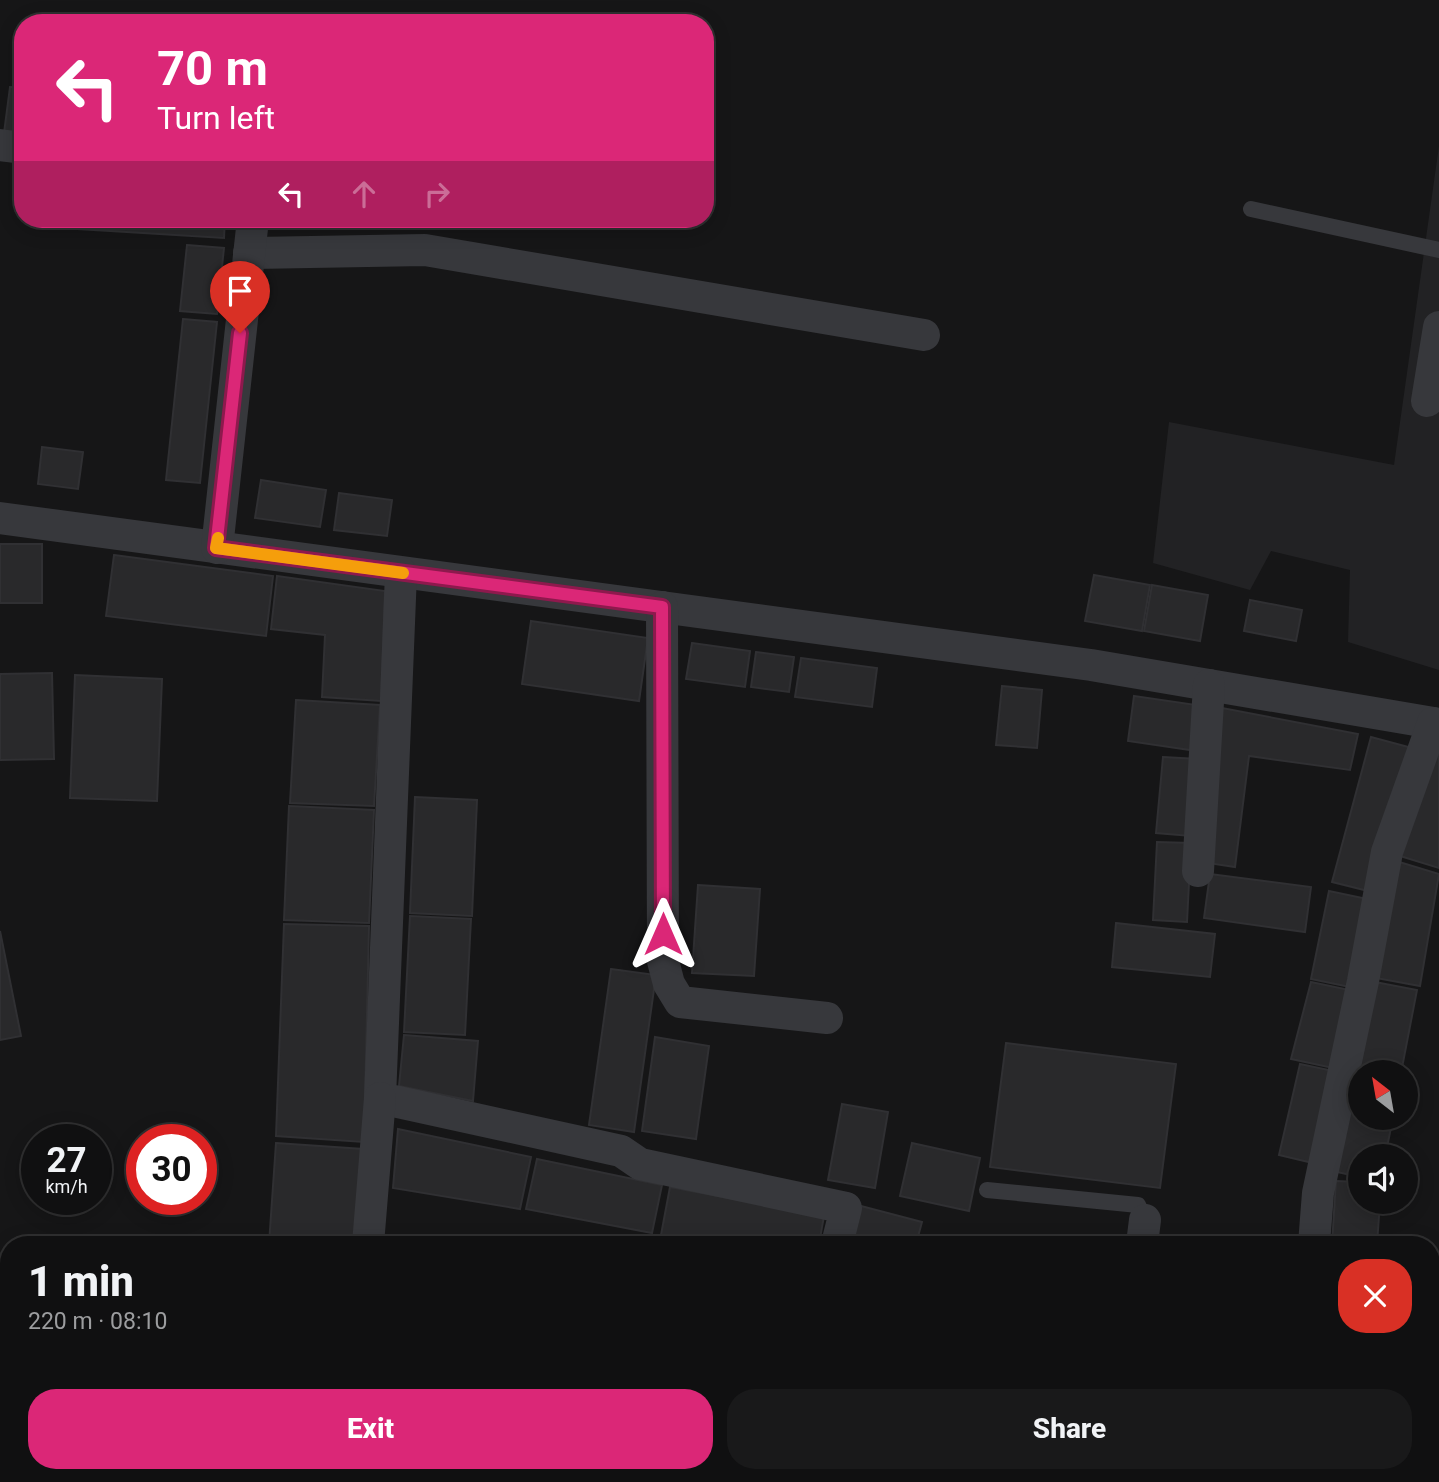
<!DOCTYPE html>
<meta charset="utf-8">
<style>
:root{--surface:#101011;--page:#19191a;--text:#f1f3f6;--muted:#9c9d9f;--line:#303031;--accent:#db2777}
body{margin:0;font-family:Roboto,sans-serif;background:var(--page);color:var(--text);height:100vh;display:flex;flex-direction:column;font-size:26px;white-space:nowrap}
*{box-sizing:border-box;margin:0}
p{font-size:23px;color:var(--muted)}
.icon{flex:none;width:38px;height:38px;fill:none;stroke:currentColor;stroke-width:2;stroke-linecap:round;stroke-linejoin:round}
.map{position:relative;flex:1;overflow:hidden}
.details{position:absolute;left:0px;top:1236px;width:1440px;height:247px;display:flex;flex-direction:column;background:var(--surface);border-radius:28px 28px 0 0;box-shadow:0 4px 18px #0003,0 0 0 2px var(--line)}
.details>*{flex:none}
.banner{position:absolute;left:14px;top:14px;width:700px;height:214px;border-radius:28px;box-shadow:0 4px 18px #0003,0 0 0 2px var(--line);background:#db2777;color:#fff;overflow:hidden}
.needle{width:46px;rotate:329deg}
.tools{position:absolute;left:1348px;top:1060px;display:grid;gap:14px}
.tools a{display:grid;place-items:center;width:70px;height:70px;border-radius:50%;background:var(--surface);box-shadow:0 4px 18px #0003,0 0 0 2px var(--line);font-size:35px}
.speed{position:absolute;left:21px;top:1124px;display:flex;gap:14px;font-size:35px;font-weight:700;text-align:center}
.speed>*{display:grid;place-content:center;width:91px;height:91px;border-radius:50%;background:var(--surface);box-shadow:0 4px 18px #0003,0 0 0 2px var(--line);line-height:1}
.speed small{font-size:18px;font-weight:400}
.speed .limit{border:10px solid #d22;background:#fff;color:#111}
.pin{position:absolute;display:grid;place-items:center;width:60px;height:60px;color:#fff;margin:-72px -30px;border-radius:50% 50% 50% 0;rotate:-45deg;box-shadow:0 0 7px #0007}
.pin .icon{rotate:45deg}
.me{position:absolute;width:77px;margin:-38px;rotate:0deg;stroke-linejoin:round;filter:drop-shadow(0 0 5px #0008)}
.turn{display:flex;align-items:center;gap:24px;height:147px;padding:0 28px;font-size:32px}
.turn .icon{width:91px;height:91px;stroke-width:2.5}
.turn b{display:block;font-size:49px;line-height:60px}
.lanes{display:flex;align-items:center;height:66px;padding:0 28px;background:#0003;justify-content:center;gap:35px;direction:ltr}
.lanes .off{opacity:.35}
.round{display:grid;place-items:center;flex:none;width:74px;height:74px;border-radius:28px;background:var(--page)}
.head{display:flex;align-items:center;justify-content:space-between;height:119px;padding:0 28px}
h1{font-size:42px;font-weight:800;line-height:52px}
.action{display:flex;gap:14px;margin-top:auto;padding:14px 28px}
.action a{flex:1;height:80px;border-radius:28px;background:var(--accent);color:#fff;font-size:28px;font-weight:800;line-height:80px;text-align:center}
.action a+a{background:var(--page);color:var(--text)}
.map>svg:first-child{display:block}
.built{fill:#222224}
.building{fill:#29292b;stroke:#303033;stroke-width:2}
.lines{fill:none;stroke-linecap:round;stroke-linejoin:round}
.lane{stroke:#37383c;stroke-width:16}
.street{stroke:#37383c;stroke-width:32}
.route-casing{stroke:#8e194d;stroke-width:18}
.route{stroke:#db2777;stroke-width:12}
.slow{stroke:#f59e0b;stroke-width:12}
</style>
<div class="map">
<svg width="1439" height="1482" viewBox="0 0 1439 1482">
<rect width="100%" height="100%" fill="#161617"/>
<path class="built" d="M1439 146V670L1348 642 1350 570 1271 551 1250 590 1153 563 1169 422 1394 465Z"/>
<g class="building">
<path d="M10 87 23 88V135L4 133Z"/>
<path d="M78 219H225L224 238 78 229Z"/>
<path d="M187 245 224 248 217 314 180 311Z"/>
<path d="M183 319 217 322 200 483 166 480Z"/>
<path d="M42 447 83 452 78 489 38 484Z"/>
<path d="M261 480 326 490 320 527 255 518Z"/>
<path d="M339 493 392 500 387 536 334 530Z"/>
<rect x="0" y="544" width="42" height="59"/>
<path d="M114 555 273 576 266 636 106 616Z"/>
<path d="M1094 575 1150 585 1142 631 1085 621Z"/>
<path d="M277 576 385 591 381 701 322 697 325 635 271 629Z"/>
<path d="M1152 585 1208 595 1200 641 1144 631Z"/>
<path d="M1250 600 1302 610 1296 641 1244 631Z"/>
<path d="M531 621 648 638 639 701 522 684Z"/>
<path d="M692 643 750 651 745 687 686 679Z"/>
<path d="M756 652 794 657 789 692 751 687Z"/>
<path d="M801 658 877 668 872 707 795 697Z"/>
<path d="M52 673 54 759 0 760V674Z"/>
<path d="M75 675 162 679 157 801 70 798Z"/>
<path d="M1002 686 1042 690 1037 748 996 745Z"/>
<path d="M1134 696 1203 706 1197 751 1128 741Z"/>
<path d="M296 700 380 705 374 806 290 803Z"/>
<path d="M1222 708 1358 734 1350 770 1249 756 1235 867 1208 863Z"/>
<path d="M1371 737 1412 748 1372 892 1332 882Z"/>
<path d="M1439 742V868L1397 855Z"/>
<path d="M1163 757 1198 759 1191 836 1156 833Z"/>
<path d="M415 797 477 800 472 916 410 913Z"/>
<path d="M289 806 374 810 369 923 284 920Z"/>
<path d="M1157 842 1191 843 1187 922 1153 920Z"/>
<path d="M1396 861 1439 874 1420 986 1376 978Z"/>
<path d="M1210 874 1311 887 1305 932 1204 918Z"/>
<path d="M698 885 760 889 754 976 692 973Z"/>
<path d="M1329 891 1372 900 1355 988 1311 979Z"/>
<path d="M410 916 471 919 465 1035 404 1032Z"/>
<path d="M1116 923 1215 934 1210 977 1112 967Z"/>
<path d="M284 924 369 926 364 1142 276 1136Z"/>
<path d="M0 931 21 1036 0 1040Z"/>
<path d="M611 969 656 975 634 1132 589 1125Z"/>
<path d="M1311 982 1354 991 1338 1069 1291 1059Z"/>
<path d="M1375 982 1417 990 1401 1073 1358 1069Z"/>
<path d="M404 1035 478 1041 473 1101 399 1086Z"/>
<path d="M655 1037 709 1046 696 1139 642 1131Z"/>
<path d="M1006 1043 1176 1064 1160 1188 990 1167Z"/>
<path d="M1300 1064 1338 1072 1317 1164 1279 1155Z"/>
<path d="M1357 1073 1360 1074V1118H1393L1385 1157H1360V1177L1337 1172Z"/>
<path d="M842 1104 888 1112 875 1188 828 1180Z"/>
<path d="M398 1129 531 1157 520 1209 393 1188Z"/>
<path d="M276 1143 363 1149 356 1244H269Z"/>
<path d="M912 1143 980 1158 969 1211 900 1196Z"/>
<path d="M537 1159 662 1185 652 1233 526 1209Z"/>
<path d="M1336 1181 1360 1182V1202H1380L1377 1244H1332Z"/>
<path d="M670 1187 824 1216 819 1244H710L661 1235Z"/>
<path d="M861 1206 922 1222 916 1244H850Z"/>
<path d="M1099 1238 1125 1241V1244H1098Z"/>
<rect x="0" y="1281" width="9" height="146"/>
<path d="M53 1474H214V1482H52Z"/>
<path d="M367 1474H471L470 1482H366Z"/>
<path d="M476 1474H565L564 1482H475Z"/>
<path d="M572 1474H673V1482H571Z"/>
<path d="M1299 1474H1365L1364 1482H1324L1298 1476Z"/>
</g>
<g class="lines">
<g class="lane">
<path d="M1251 209 1439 250"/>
<path d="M987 1190 1138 1205 1145 1220"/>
</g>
<g class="street">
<path d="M0 145 23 148"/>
<path d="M249 253 425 250 924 335"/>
<path d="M1427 401 1439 327"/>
<path d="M0 518 1091 665 1439 724"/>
<path d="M217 548 253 219"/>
<path d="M401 573 380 1098 621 1151 640 1164 846 1208 837 1244"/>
<path d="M662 607 663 961 669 984 680 1002 827 1018"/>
<path d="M1198 871 1209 685"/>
<path d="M368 1244 380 1098"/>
<path d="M1142 1244 1145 1220"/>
<path d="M1314 1244 1318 1193 1363 981 1387 852 1433 723"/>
<path d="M0 1454 9 1455"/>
<path d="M345 1482 346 1474"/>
<path d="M795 1482 796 1474"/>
<path d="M1268 1482 1271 1474"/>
</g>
</g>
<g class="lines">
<g class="route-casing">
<path id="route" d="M240 333 216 548 662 607 663 934"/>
</g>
<use href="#route" class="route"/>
<path class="slow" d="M218 538 216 548 403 573"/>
</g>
</svg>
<div class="tools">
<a><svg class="needle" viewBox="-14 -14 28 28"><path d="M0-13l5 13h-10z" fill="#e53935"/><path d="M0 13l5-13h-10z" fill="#9c9d9f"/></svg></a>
<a><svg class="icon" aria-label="sound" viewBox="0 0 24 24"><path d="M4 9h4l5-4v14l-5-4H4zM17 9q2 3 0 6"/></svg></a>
</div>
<div class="speed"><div>27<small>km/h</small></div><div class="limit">30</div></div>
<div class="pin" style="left:240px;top:333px;background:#d93025"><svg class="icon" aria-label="arrive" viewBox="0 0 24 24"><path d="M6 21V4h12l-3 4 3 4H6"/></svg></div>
<svg class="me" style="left:663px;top:934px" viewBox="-20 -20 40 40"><path d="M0-17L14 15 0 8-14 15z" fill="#db2777" stroke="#fff" stroke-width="4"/></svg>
<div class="banner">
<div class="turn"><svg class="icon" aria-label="left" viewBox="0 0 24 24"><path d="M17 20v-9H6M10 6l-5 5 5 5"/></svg><div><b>70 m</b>Turn left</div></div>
<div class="lanes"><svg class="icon" aria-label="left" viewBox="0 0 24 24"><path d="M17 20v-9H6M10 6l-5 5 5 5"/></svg><svg class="icon off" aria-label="ahead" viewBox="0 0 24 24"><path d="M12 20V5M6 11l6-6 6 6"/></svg><svg class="icon off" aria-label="right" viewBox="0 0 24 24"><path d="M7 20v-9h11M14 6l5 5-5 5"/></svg></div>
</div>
<section class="details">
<div class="head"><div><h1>1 min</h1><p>220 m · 08:10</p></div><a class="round" style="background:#d93025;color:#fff"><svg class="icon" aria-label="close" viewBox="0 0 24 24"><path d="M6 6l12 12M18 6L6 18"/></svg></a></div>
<div class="action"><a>Exit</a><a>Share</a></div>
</section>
</div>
